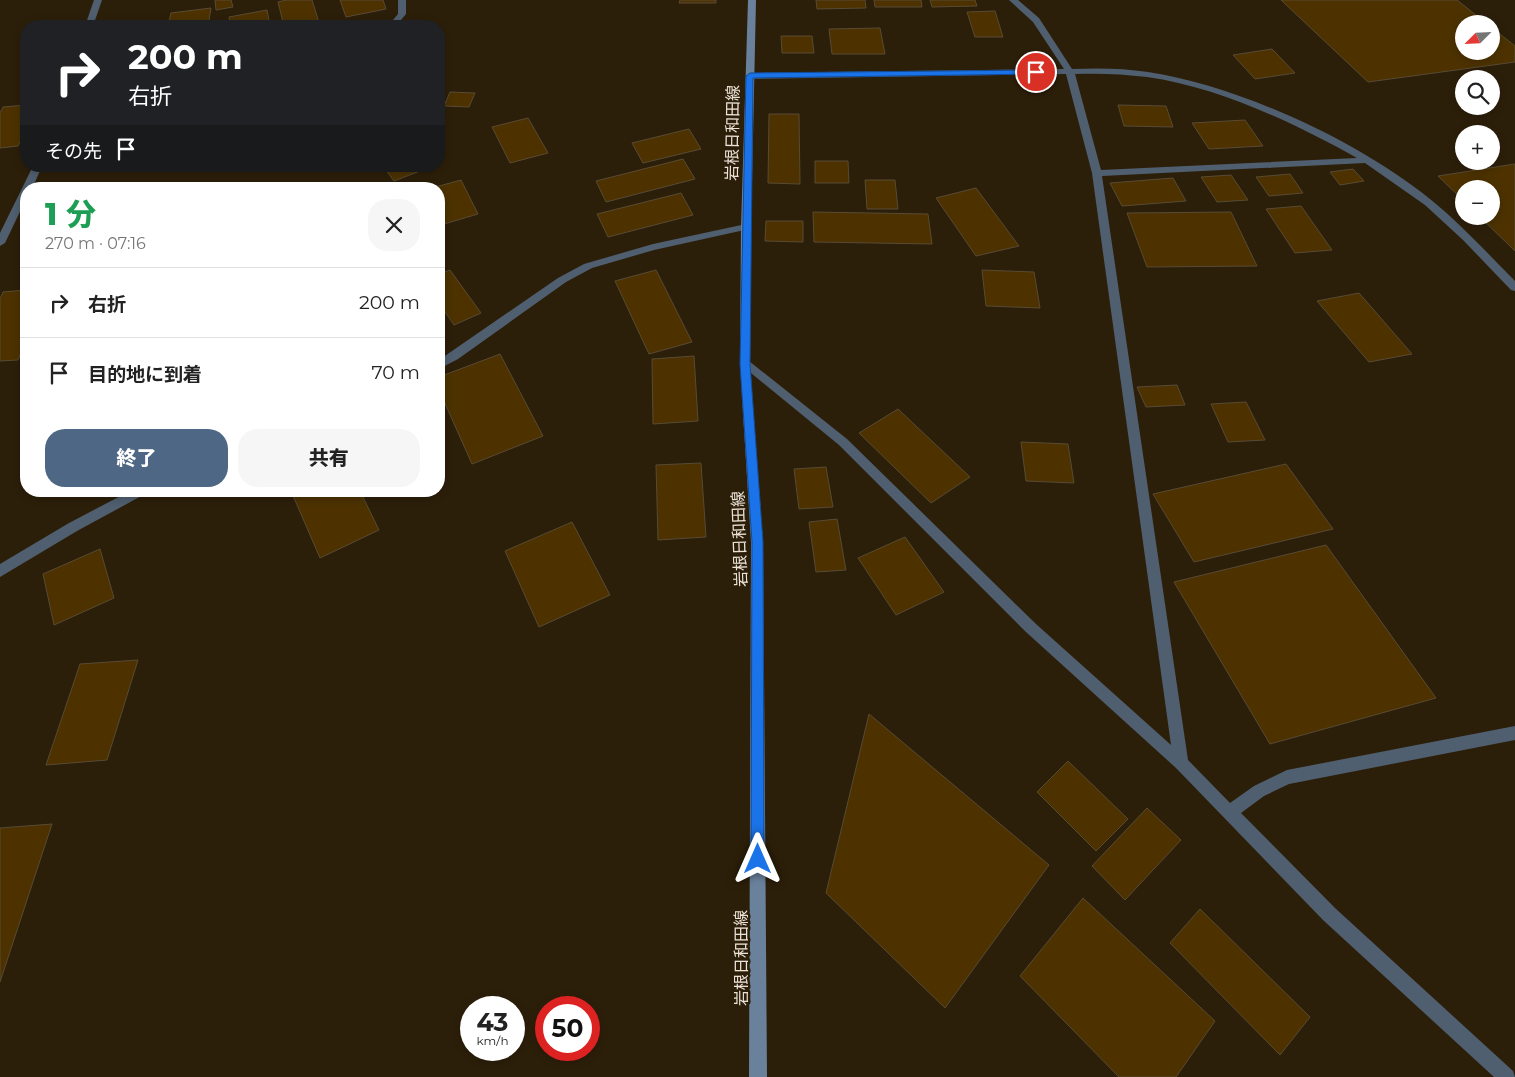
<!DOCTYPE html>
<html lang="ja">
<meta charset="utf-8">
<style>
:root{--surface:#fff;--page:#f6f6f6;--text:#222;--muted:#767676;--line:#e0e0e0;--accent:#4e6784}
body{margin:0;font-family:Montserrat,"Noto Sans JP",sans-serif;background:var(--page);color:var(--text);height:100vh;display:flex;flex-direction:column;font-size:19px;white-space:nowrap}
*{box-sizing:border-box;margin:0}
p{font-size:16px;color:var(--muted)}
.icon{flex:none;width:28px;height:28px;fill:none;stroke:currentColor;stroke-width:2;stroke-linecap:round;stroke-linejoin:round}
.map{position:relative;flex:1;overflow:hidden}
.details{position:absolute;left:20px;top:182px;width:425px;height:315px;display:flex;flex-direction:column;background:var(--surface);border-radius:20px;box-shadow:0 2px 8px #0003}
.details>*{flex:none}
.banner{position:absolute;left:20px;top:20px;width:425px;height:152px;border-radius:20px;box-shadow:0 2px 8px #0003;background:#202124;color:#fff;overflow:hidden}
.needle{width:32px;rotate:246deg}
.controls{position:absolute;left:1455px;top:15px;display:grid;gap:10px}
.controls a{display:grid;place-items:center;width:45px;height:45px;border-radius:50%;background:var(--surface);box-shadow:0 2px 8px #0003;font-size:25px}
.speed{position:absolute;left:460px;top:996px;display:flex;gap:10px;font-size:25px;font-weight:700;text-align:center}
.speed>*{display:grid;place-content:center;width:65px;height:65px;border-radius:50%;background:var(--surface);box-shadow:0 2px 8px #0003;line-height:1}
.speed small{font-size:12px;font-weight:400}
.speed .limit{border:8px solid #d22;background:#fff;color:#111}
.pin{position:absolute;display:grid;place-items:center;width:42px;height:42px;color:#fff;margin:-21px;border:2px solid #fff;border-radius:50%;box-shadow:0 1px 5px #0007}
.me{position:absolute;width:55px;margin:-28px;rotate:0deg;stroke-linejoin:round;filter:drop-shadow(0 0 4px #0008)}
.turn{display:flex;align-items:center;gap:18px;height:105px;padding:0 25px;font-size:22px}
.turn .icon{width:65px;height:65px;stroke-width:2.5}
.turn b{display:block;font-size:35px;line-height:42px}
.then{display:flex;align-items:center;height:48px;padding:0 25px;background:#0003;gap:10px;font-size:19px}
.round{display:grid;place-items:center;flex:none;width:52px;height:52px;border-radius:20px;background:var(--page)}
.head{display:flex;align-items:center;justify-content:space-between;height:85px;padding:0 25px}
h1{font-size:30px;font-weight:800;line-height:38px;color:#1e9e55}
.primary-button{display:flex;gap:10px;margin-top:auto;padding:10px 25px}
.primary-button a{flex:1;height:58px;border-radius:20px;background:var(--accent);color:#fff;font-size:20px;font-weight:800;line-height:58px;text-align:center}
.primary-button a+a{background:var(--page);color:var(--text)}
ul{padding:0;list-style:none}
li{display:flex;align-items:center;gap:15px;height:70px;padding:0 25px;border-top:1px solid var(--line)}
li div{flex:1}
li b{display:block;font-size:19px}
li em{font-style:normal}
.map>svg:first-child{display:block}
.building{fill:#4d3200;stroke:#584a34}
.lines{fill:none;stroke-linecap:round;stroke-linejoin:round}
.street{fill:#505f70;fill-rule:evenodd}
.secondary{fill:#6a819c;fill-rule:evenodd}
.route{fill:#1a73e8;stroke:#114b97}
.labels{text-anchor:middle;stroke-width:5;stroke-linejoin:round;paint-order:stroke}
.street-label{font-size:16px;fill:#ece3d7;stroke:#2c1f0a}
</style>
<div class="map">
<svg width="1515" height="1077" viewBox="0 0 1515 1077">
<rect width="100%" height="100%" fill="#2c1f0a"/>
<g class="building">
<path d="M215 0H231L233 7 216 10Z"/>
<path d="M286 0H312L320 26H284L278 2Z"/>
<path d="M340 0H383L386 9 346 17Z"/>
<path d="M680 0H716V3H679Z"/>
<path d="M816 0H865L866 8 817 9Z"/>
<path d="M874 0H921L922 7H875Z"/>
<path d="M930 0H975L977 6 932 7Z"/>
<path d="M1281 0H1457L1487 24H1464V51H1491V27L1515 46V62L1368 82Z"/>
<path d="M211 8 208 26H168L171 13Z"/>
<path d="M267 10 270 26H231L229 17Z"/>
<path d="M995 11 1003 37H975L967 12Z"/>
<path d="M880 28 885 54H832L829 29Z"/>
<path d="M781 36H812L814 53H782Z"/>
<path d="M1272 49 1295 73 1255 79 1233 55Z"/>
<path d="M450 92 475 93 469 107 444 106Z"/>
<path d="M26 105V130L18 146 0 148V113L3 107Z"/>
<path d="M1118 105 1166 106 1173 127 1124 126Z"/>
<path d="M769 114H799L800 184 768 183Z"/>
<path d="M528 118 548 153 510 163 492 127Z"/>
<path d="M1245 120 1263 146 1209 149 1192 123Z"/>
<path d="M689 129 701 149 643 163 632 143Z"/>
<path d="M683 159 695 179 606 202 596 181Z"/>
<path d="M815 161H848L849 183H815Z"/>
<path d="M1515 164V251L1479 216H1491V189H1464V201L1438 176Z"/>
<path d="M383 166H416L420 171 394 181Z"/>
<path d="M1353 169 1364 181 1340 185 1330 172Z"/>
<path d="M1290 174 1303 193 1269 196 1256 177Z"/>
<path d="M1231 175 1248 200 1217 202 1201 177Z"/>
<path d="M1173 178 1186 201 1122 206 1110 183Z"/>
<path d="M461 180 478 214 444 224 439 213V189H428Z"/>
<path d="M865 180H895L898 209H867Z"/>
<path d="M976 188 1019 246 976 256 936 198Z"/>
<path d="M681 193 693 215 608 237 597 214Z"/>
<path d="M1301 206 1332 250 1295 253 1266 209Z"/>
<path d="M813 212 928 214 932 244 814 242Z"/>
<path d="M1231 212 1257 266 1147 267 1127 213Z"/>
<path d="M766 221H803V242L765 241Z"/>
<path d="M450 270 481 313 454 325 439 303V274Z"/>
<path d="M656 270 692 342 649 354 615 281Z"/>
<path d="M982 270 1034 272 1040 308 986 306Z"/>
<path d="M26 290V340L18 360 0 361V299L3 292Z"/>
<path d="M1359 293 1412 354 1369 362 1317 301Z"/>
<path d="M500 354 543 436 472 464 439 390V377Z"/>
<path d="M694 356 698 421 653 424 652 359Z"/>
<path d="M1177 385 1185 405 1146 407 1137 387Z"/>
<path d="M1246 402 1265 440 1228 442 1211 404Z"/>
<path d="M898 409 970 477 931 503 859 433Z"/>
<path d="M1021 442 1068 444 1074 483 1026 481Z"/>
<path d="M701 463 706 537 658 540 656 465Z"/>
<path d="M1286 464 1333 529 1194 562 1153 494Z"/>
<path d="M826 467 833 507 799 509 794 469Z"/>
<path d="M291 491H360L379 530 320 558Z"/>
<path d="M837 519 846 570 816 572 809 522Z"/>
<path d="M572 522 610 595 539 627 505 551Z"/>
<path d="M905 537 944 592 896 615 858 558Z"/>
<path d="M1326 545 1436 698 1270 744 1174 582Z"/>
<path d="M100 549 114 598 54 625 43 574Z"/>
<path d="M138 660 107 760 46 765 80 664Z"/>
<path d="M869 714 1049 865 945 1008 826 893Z"/>
<path d="M1068 761 1128 819 1096 851 1037 792Z"/>
<path d="M1147 808 1181 840 1125 900 1092 866Z"/>
<path d="M52 824 0 982V828Z"/>
<path d="M1083 898 1215 1021 1176 1077H1119L1020 976Z"/>
<path d="M1200 909 1310 1017 1280 1055 1170 943Z"/>
</g>
<g class="lines">
<g class="street">
<path d="M94 0H102L93 26H85Z"/>
<path d="M398 0H406V14L396 26H388L398 14Z"/>
<path d="M1009 0H1018L1039 18 1072 69C1097 68 1123 68 1148 72 1240 86 1358 141 1430 199 1461 224 1487 253 1515 281V291L1511 290 1463 240 1425 205 1365 163 1102 176 1188 760 1230 803 1254 786 1287 770 1515 726V740L1289 784 1264 796 1241 813 1335 908 1513 1071 1515 1077H1494L1323 920 1176 768 1026 632 839 445 740 364 745 360 749 361 847 439 1036 624 1171 745 1092 173 1066 74 750 79 746 76 750 73 1064 69 1033 22ZM1075 74C1099 73 1123 74 1147 77 1219 87 1294 123 1357 158L1101 170Z"/>
<path d="M33 166H42L32 189H26V199L5 243 0 246V233Z"/>
<path d="M746 224 751 227 749 229 654 250 592 268 566 282 458 359 439 369V360L558 278 584 264 653 244Z"/>
<path d="M130 491H147L145 494 77 531 0 577V564L69 523Z"/>
</g>
<path class="secondary" d="M748 0H756L751 227 750 364 763 542 767 1077H749L751 542 740 364 741 227Z"/>
</g>
<path class="route" d="M1036 70 1040 72 1039 74 753 78 750 364 763 542 764 859 762 864 758 866 753 864 751 859 752 542 740 364 746 76 750 73Z"/>
<g class="labels">
<g class="street-label">
<text transform="translate(732 133) rotate(-89)" y="6">岩根日和田線</text>
<text transform="translate(739 539) rotate(-92)" y="6">岩根日和田線</text>
<text transform="translate(741 958) rotate(-90)" y="6">岩根日和田線</text>
</g>
</g>
</svg>
<div class="controls">
<a><svg class="needle" viewBox="-14 -14 28 28"><path d="M0-13l5 13h-10z" fill="#e53935"/><path d="M0 13l5-13h-10z" fill="#767676"/></svg></a>
<a><svg class="icon" aria-label="search" viewBox="0 0 24 24"><circle cx="10" cy="10" r="6"/><path d="M15 15l6 6"/></svg></a>
<a>+</a>
<a>−</a>
</div>
<div class="speed"><div>43<small>km/h</small></div><div class="limit">50</div></div>
<div class="pin" style="left:1036px;top:72px;background:#d93025"><svg class="icon" aria-label="arrive" viewBox="0 0 24 24"><path d="M6 21V4h12l-3 4 3 4H6"/></svg></div>
<svg class="me" style="left:758px;top:859px" viewBox="-20 -20 40 40"><path d="M0-17L14 15 0 8-14 15z" fill="#1a73e8" stroke="#fff" stroke-width="4"/></svg>
<div class="banner">
<div class="turn"><svg class="icon" aria-label="right" viewBox="0 0 24 24"><path d="M7 20v-9h11M14 6l5 5-5 5"/></svg><div><b>200 m</b>右折</div></div>
<div class="then">その先<svg class="icon" aria-label="arrive" viewBox="0 0 24 24"><path d="M6 21V4h12l-3 4 3 4H6"/></svg></div>
</div>
<section class="details">
<div class="head"><div><h1>1 分</h1><p>270 m · 07:16</p></div><a class="round"><svg class="icon" aria-label="close" viewBox="0 0 24 24"><path d="M6 6l12 12M18 6L6 18"/></svg></a></div>
<ul>
<li><svg class="icon" aria-label="right" viewBox="0 0 24 24"><path d="M7 20v-9h11M14 6l5 5-5 5"/></svg><div><b>右折</b></div><em>200 m</em></li>
<li><svg class="icon" aria-label="arrive" viewBox="0 0 24 24"><path d="M6 21V4h12l-3 4 3 4H6"/></svg><div><b>目的地に到着</b></div><em>70 m</em></li>
</ul>
<div class="primary-button"><a>終了</a><a>共有</a></div>
</section>
</div>
